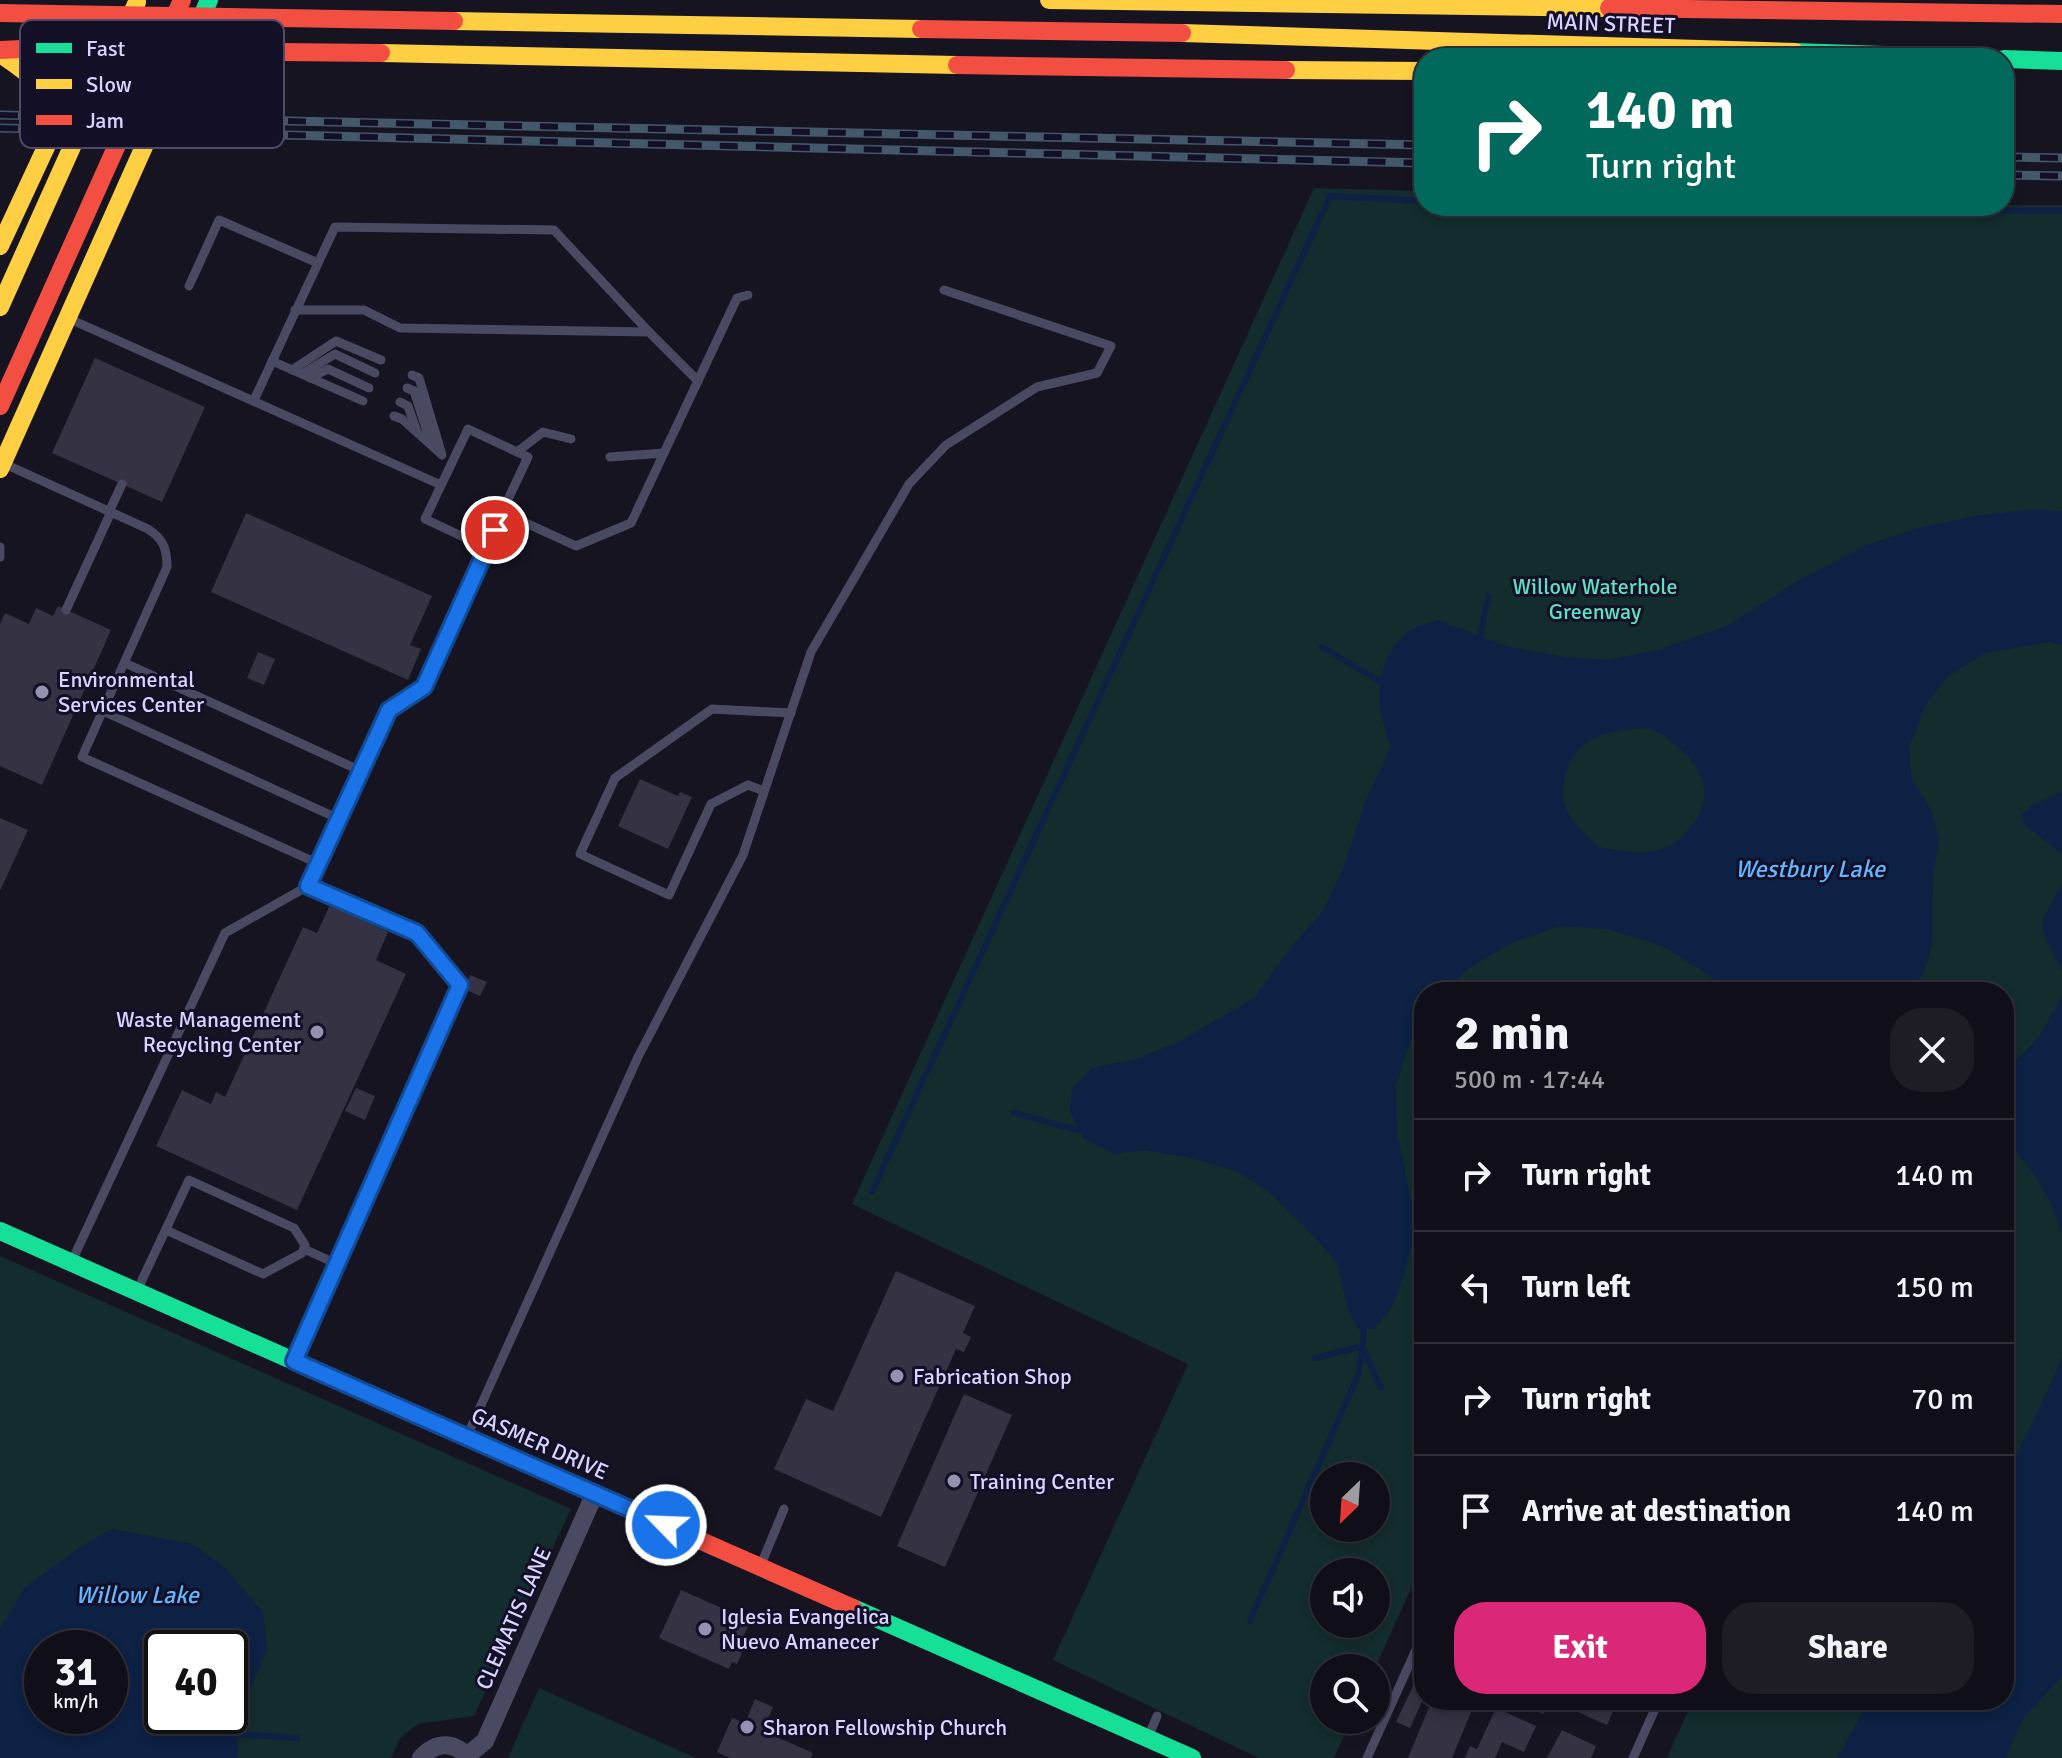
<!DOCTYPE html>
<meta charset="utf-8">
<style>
:root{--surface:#100f19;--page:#1e1d26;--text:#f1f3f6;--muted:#9c9ca2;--line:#302f38;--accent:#db2777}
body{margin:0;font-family:Signika,sans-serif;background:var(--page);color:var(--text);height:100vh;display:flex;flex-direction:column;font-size:30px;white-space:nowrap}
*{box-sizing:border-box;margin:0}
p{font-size:26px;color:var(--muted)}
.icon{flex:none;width:44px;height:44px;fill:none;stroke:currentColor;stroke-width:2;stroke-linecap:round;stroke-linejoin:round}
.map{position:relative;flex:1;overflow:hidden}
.panel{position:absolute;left:1414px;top:982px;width:600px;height:728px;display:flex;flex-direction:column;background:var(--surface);border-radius:32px;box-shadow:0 4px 12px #0003,0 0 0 2px var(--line)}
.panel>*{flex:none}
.banner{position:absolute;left:1414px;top:48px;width:600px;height:168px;border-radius:32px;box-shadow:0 4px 12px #0003,0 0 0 2px var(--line);background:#00695c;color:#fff;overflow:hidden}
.needle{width:52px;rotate:205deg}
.fabs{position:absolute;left:1310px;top:1462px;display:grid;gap:16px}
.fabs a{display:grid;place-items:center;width:80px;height:80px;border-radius:50%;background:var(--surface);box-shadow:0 4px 12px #0003,0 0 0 2px var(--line);font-size:40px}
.speed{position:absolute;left:24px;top:1630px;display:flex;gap:16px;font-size:40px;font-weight:700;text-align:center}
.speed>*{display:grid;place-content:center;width:104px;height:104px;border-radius:50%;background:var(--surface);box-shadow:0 4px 12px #0003,0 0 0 2px var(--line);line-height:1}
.speed small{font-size:20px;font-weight:400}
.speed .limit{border:4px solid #111;border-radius:12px;background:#fff;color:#111}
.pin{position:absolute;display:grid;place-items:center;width:68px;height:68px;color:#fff;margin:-34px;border:4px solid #fff;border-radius:50%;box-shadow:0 2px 8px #0007}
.me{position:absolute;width:88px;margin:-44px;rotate:294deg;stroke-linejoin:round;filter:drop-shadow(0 0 6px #0008)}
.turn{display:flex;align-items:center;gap:28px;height:168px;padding:0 40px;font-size:36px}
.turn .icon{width:104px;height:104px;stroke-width:2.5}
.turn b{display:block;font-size:56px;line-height:68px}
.round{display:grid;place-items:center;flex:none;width:84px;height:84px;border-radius:32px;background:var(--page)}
.overview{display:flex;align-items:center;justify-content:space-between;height:136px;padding:0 40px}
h1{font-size:48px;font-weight:800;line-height:60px}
.action{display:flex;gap:16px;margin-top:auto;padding:16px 40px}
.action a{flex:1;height:92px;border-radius:32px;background:var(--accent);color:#fff;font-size:32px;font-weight:800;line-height:92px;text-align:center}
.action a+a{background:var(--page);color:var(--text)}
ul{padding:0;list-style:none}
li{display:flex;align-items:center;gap:24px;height:112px;padding:0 40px;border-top:2px solid var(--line)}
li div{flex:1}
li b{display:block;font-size:30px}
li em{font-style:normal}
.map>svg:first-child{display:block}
.green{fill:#132c2d;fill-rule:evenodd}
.water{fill:#0d2144;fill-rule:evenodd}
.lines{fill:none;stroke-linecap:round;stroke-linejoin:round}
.stream{stroke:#0d2144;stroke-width:6}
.building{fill:#343243}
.lane{stroke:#4a4962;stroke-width:9}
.street{stroke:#4a4962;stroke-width:18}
.fast{stroke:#16e098;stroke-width:18}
.slow{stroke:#ffcf43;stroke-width:18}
.jam{stroke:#f24e42;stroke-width:18}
.rail-casing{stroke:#43596b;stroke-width:9}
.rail{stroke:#130f26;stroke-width:6;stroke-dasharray:18;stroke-linecap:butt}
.slow-bridge{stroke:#ffcf43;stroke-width:18}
.jam-bridge{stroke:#f24e42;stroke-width:18}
.route-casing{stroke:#114b97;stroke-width:20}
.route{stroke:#1a73e8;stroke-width:14}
.poi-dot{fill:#9591b1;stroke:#130f26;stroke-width:3}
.labels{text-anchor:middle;stroke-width:6;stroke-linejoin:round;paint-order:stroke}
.street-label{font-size:22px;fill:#d9d4ff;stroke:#130f26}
.park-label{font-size:22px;fill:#5fe0c0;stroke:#130f26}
.poi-label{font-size:22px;fill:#d9d4ff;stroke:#130f26;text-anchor:start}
.water-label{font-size:24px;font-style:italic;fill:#62b6ff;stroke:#130f26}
.key{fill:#130f26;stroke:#4e4a67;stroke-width:2}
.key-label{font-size:22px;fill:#d9d4ff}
</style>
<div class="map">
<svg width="2062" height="1758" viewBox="0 0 2062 1758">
<rect width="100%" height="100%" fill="#161421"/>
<g class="green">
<path d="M1314 188 1424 191V206L2062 205V1758H1667L1693 1700H2004V992H1424V1560L1375 1668H1324V1720H1351L1334 1758H1259L1053 1660 1188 1364 852 1204ZM1324 1476H1376V1528H1324ZM1324 1572H1376V1624H1324Z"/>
<path d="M0 1256 571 1509 474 1716 418 1724 400 1738 391 1758H0ZM42 1648H110V1716H42ZM162 1648H230V1716H162Z"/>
<path d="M539 1688 696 1758H508Z"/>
</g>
<g class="water">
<path d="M2026 510 2062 511V645L2049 642 1985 653 1946 678 1926 705 1909 747 1911 776 1932 812 1939 840 1933 874 1932 943 1926 967 1912 992H1724L1710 976 1661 945 1607 929 1559 926 1510 944 1471 967 1442 992H1424V1016L1411 1040 1396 1085 1397 1133 1412 1206 1413 1241 1402 1281 1392 1307 1374 1329H1358L1348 1311 1337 1262 1304 1226 1267 1190 1234 1170 1186 1157 1144 1150 1114 1154 1083 1138 1070 1112 1072 1089 1092 1068 1133 1060 1179 1042 1254 998 1292 946 1324 910 1345 863 1367 797 1391 747C1376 708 1371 668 1404 635 1411 627 1428 624 1438 620L1505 646 1564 657 1608 660 1658 650 1727 626 1799 580 1867 545 1919 528 1976 516ZM1650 728C1689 748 1726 788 1689 829 1683 836 1674 845 1665 848 1645 857 1618 850 1598 847 1587 836 1571 823 1566 808 1562 797 1563 788 1565 777 1574 735 1613 729 1650 728Z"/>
<path d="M2062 792V854L2025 825 2021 816 2031 806Z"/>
<path d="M2062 884V970C2037 923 2036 931 2062 884Z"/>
<path d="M2062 995V1234C2052 1196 2031 1167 2004 1139V1067C2032 1052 2049 1023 2062 995Z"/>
<path d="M2062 1357V1676L2024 1718 2005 1758H1837L1870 1700H2004V1481L2052 1382Z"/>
<path d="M112 1529 192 1544 223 1566 263 1612 267 1649 240 1714 237 1758H0V1629L25 1587 84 1545ZM110 1648V1716H42V1648ZM230 1648V1716H162V1648Z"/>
</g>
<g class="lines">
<g class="stream">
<path d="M1573 206 2062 211"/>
<path d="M1479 644 1488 596"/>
<path d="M1322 647 1388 686"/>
<path d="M1014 1113C1028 1116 1078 1132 1087 1131"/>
<path d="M872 1192 1330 196 1424 201"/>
<path d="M1363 1347 1381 1388"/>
<path d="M1315 1358 1363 1346 1364 1323"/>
<path d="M1250 1621 1358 1375 1363 1346"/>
<path d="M233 1734 297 1738"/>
</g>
</g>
<g class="building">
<path d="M95 358 205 407 162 502 52 453Z"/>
<path d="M246 513 432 596 410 645 421 649 408 680 211 592Z"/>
<path d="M58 606 111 630 42 785 0 766V624L5 613 29 624 36 608 53 616Z"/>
<path d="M258 652 275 659 264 685 247 678Z"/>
<path d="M640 779 678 796 680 792 692 797 668 849 618 826Z"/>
<path d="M0 818 28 830 0 891Z"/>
<path d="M330 905 388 932 376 960 406 974 297 1210 156 1146 182 1090 211 1104 216 1092 225 1097 303 927 317 933Z"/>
<path d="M470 975 487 982 480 996 464 989Z"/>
<path d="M356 1088 375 1096 365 1120 345 1111Z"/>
<path d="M896 1271 975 1306 963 1333 971 1337 964 1352 956 1349 881 1517 774 1469 806 1399 833 1411Z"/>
<path d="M964 1394 1012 1415 945 1567 897 1546Z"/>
<path d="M681 1590 751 1621 741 1641 746 1644 737 1664 732 1662 729 1669 659 1638Z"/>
<path d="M1415 1682 1424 1686V1697L1410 1728 1396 1722Z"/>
<path d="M755 1699 773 1707 763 1731 813 1753 811 1758H730L717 1752 732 1718 745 1723Z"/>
<path d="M1432 1700H1476L1452 1758H1408Z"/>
<path d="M1512 1700H1549L1543 1714 1526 1706 1525 1709 1511 1703Z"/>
<path d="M1575 1700H1618L1607 1725 1571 1709Z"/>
<path d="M1496 1708 1536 1726 1524 1752 1502 1742 1495 1758H1465L1470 1746 1477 1749Z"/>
<path d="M1562 1730 1596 1746 1591 1758H1547Z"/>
</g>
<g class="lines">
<g class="lane">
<path d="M189 286 219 220 318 263"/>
<path d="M295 310H364L400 328 649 332 698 381"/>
<path d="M72 320 441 485"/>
<path d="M272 361 363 401"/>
<path d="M292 370 336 341 381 360"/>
<path d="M302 374 335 354 375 373"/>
<path d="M412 375 419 378 442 455"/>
<path d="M310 378 328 369 369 388"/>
<path d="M407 388 414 391 430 441"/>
<path d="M254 400 335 227 554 230 649 332"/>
<path d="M400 402 408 406 417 432"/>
<path d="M394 416 402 419 441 454"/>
<path d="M517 452 543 432 571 439"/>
<path d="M610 457 664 453"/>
<path d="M7 465 148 529C163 539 167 548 167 567L82 757 319 864"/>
<path d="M109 512 122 484"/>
<path d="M0 547V557"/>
<path d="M487 548 425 519 468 429 528 457 502 512"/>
<path d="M66 610 111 512"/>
<path d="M125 663 361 771 308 886"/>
<path d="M103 711 339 819"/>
<path d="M361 771 389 710 424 687 502 512 576 546 631 523 737 298 748 295"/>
<path d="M764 791 748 785 711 804 669 895 580 854 615 778 712 709 791 713"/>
<path d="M304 1249 337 1264"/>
<path d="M71 1263 225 933 308 886 417 933 460 985 296 1358"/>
<path d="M138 1291 142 1280 189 1180 294 1228 305 1245 302 1253 263 1274 166 1230"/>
<path d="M468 1434 638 1057 743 855 811 652 909 484 946 445 1037 387 1097 373 1111 346 944 290"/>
<path d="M760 1567 784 1509"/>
<path d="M1149 1735 1157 1716"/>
<path d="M1367 1758 1424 1632"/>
<path d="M1633 1758 1659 1700"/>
</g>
<g class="street">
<path d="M467 1756 485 1741 595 1493"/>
<path d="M421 1758C436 1741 454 1741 469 1758"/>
</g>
<g class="fast">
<path d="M1795 52 1972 58"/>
<path d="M2004 59 2062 61"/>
<path d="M163 104 209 0"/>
<path d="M0 1231 357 1389"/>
<path d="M853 1608 1192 1758"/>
</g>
<g class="slow">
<path d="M1049 0 1609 8"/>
<path d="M1182 33 1795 52"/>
<path d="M381 53 957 65"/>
<path d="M0 54C26 71 48 88 60 117"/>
<path d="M1286 70 1424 71"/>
<path d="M0 246 60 117 95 29"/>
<path d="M0 469 163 104"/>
</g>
<g class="jam">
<path d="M1609 8 2062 14"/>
<path d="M0 50 88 46 188 51 381 53"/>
<path d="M957 65 1286 70"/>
<path d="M357 1389 853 1608"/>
</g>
<g class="rail-casing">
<g id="rail">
<path d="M0 115 1424 145"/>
<path d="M0 128 1424 163"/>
<path d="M2004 157 2062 158"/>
<path d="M2004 175 2062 176"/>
</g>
</g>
<use href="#rail" class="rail"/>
<g class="slow-bridge">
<path d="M454 21 921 29"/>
<path d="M0 307 137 2"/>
</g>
<g class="jam-bridge">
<path d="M0 13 454 21"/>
<path d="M921 29 1182 33"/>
<path d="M0 406 182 0"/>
</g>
</g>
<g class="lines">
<g class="route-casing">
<path id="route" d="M495 530 424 687 389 710 308 886 417 933 460 985 294 1361 666 1525"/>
</g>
<use href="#route" class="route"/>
</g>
<g class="poi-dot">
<circle cx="42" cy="692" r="8"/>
<circle cx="317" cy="1032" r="8"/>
<circle cx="897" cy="1376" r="8"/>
<circle cx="954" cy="1481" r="8"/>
<circle cx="705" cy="1629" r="8"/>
<circle cx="747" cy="1727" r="8"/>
</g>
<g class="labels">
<g class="street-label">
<text transform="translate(1611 23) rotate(2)" y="8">MAIN STREET</text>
<text transform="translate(540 1443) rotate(24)" y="8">GASMER DRIVE</text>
<text transform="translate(513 1618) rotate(-66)" y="8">CLEMATIS LANE</text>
</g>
<g class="park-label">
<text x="1595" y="594">Willow Waterhole<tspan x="1595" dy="25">Greenway</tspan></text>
</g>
<g class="poi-label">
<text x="58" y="687">Environmental<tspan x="58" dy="25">Services Center</tspan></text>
<text x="301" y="1027" text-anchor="end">Waste Management<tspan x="301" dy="25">Recycling Center</tspan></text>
<text x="913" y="1384">Fabrication Shop</text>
<text x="970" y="1489">Training Center</text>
<text x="721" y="1624">Iglesia Evangelica<tspan x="721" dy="25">Nuevo Amanecer</tspan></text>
<text x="763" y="1735">Sharon Fellowship Church</text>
</g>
<g class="water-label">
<text x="1810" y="877">Westbury Lake</text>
<text x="137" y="1603">Willow Lake</text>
</g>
</g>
<rect x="20" y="20" width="264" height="128" rx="12" class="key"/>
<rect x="36" y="43" width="36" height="10" fill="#16e098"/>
<rect x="36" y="79" width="36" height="10" fill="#ffcf43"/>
<rect x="36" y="115" width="36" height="10" fill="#f24e42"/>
<g class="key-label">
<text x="86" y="56">Fast</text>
<text x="86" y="92">Slow</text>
<text x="86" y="128">Jam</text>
</g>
</svg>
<div class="fabs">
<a><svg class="needle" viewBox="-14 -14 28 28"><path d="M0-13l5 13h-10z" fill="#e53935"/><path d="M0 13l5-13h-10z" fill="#9c9ca2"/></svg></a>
<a><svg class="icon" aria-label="sound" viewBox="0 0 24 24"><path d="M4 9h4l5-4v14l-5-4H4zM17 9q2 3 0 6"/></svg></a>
<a><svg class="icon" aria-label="search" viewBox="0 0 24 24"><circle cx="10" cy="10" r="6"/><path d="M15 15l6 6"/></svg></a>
</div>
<div class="speed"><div>31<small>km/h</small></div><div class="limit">40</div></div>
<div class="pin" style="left:495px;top:530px;background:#d93025"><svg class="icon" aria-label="arrive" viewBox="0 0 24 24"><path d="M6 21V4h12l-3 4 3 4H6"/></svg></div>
<svg class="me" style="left:666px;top:1525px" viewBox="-20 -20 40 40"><circle r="17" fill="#1a73e8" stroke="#fff" stroke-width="3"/><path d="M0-11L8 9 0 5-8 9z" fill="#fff"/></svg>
<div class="banner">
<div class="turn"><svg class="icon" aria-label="right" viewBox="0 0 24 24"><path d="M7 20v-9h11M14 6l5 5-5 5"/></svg><div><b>140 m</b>Turn right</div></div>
</div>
<section class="panel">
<div class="overview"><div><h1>2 min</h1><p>500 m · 17:44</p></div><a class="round"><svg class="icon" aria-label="close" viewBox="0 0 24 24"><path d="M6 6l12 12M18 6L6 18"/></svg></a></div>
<ul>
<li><svg class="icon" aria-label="right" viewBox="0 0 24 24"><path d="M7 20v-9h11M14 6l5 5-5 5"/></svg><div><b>Turn right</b></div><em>140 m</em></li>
<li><svg class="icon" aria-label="left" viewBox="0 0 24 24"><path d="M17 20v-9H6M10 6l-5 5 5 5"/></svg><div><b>Turn left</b></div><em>150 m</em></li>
<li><svg class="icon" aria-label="right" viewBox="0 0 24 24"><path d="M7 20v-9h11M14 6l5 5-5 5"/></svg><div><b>Turn right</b></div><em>70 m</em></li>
<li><svg class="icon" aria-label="arrive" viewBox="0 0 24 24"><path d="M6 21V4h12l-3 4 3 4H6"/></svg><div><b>Arrive at destination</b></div><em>140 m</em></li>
</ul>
<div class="action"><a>Exit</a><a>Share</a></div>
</section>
</div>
